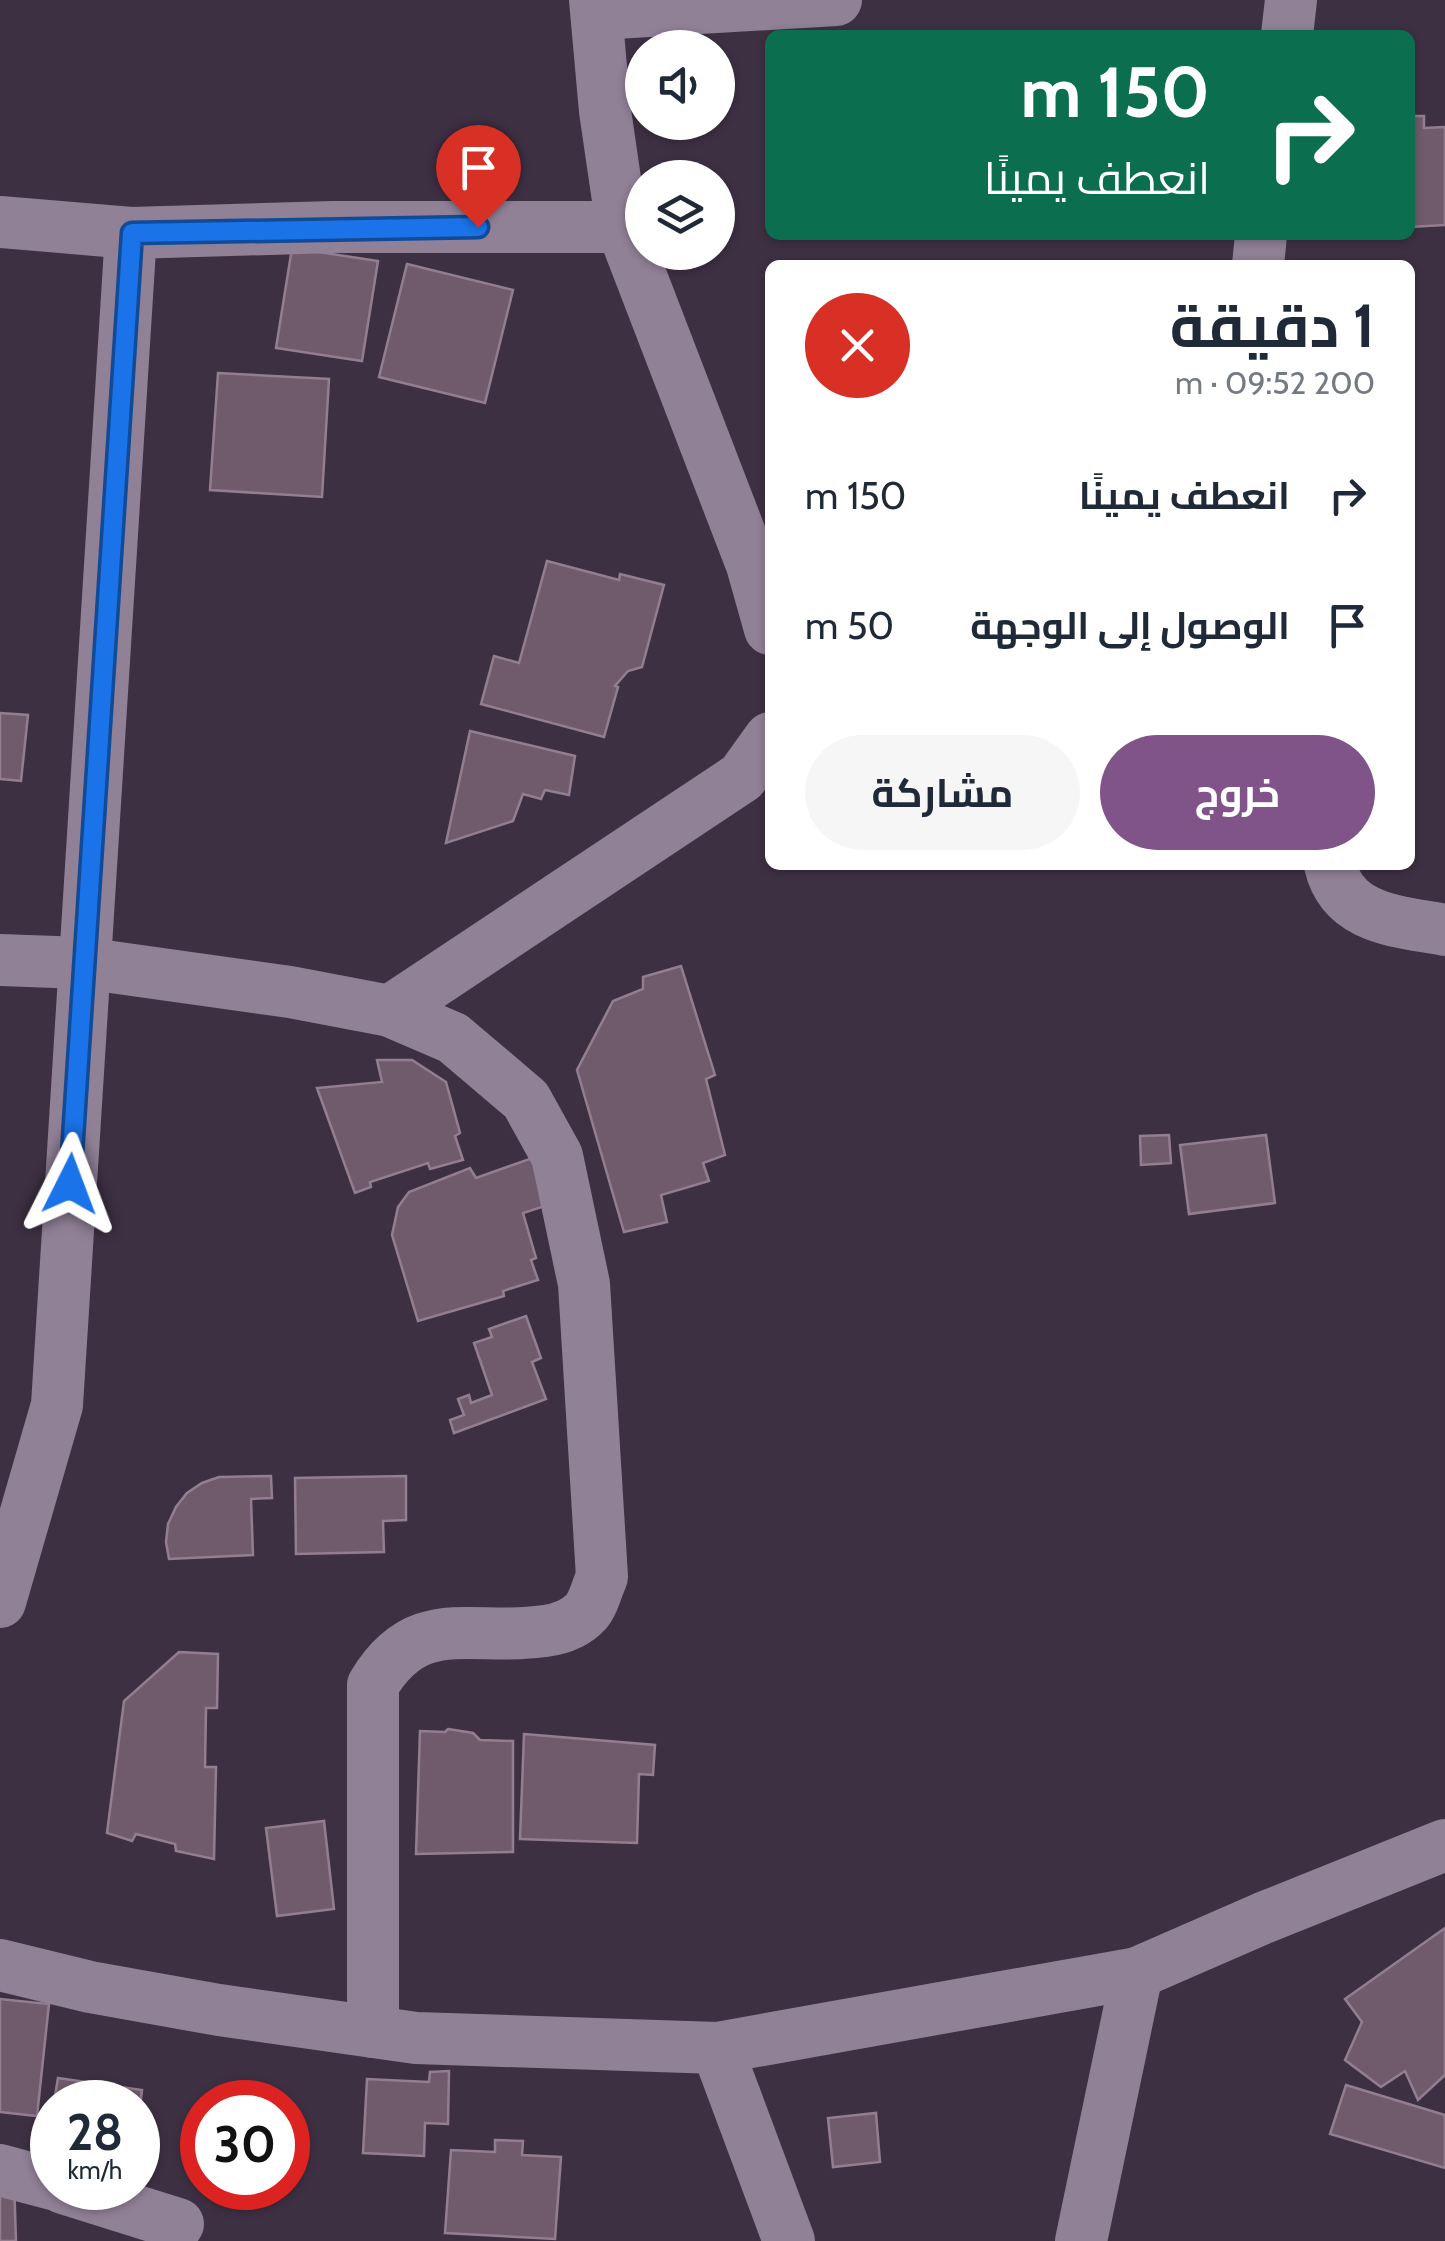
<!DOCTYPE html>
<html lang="ar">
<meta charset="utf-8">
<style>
:root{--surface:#fff;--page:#f6f6f7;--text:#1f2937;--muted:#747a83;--accent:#805488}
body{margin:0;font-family:Cabin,Cairo,sans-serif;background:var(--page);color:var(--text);direction:rtl;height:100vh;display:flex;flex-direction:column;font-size:38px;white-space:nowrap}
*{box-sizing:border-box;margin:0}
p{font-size:32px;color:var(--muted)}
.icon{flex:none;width:55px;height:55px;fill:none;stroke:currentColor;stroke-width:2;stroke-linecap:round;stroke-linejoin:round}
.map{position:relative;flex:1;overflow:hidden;direction:ltr}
.drawer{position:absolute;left:765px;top:260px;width:650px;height:610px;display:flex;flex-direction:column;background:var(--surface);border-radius:15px;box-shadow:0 2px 8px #0004;direction:rtl}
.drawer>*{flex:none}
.top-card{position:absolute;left:765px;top:30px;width:650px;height:210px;border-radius:15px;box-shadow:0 2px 8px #0004;direction:rtl;background:#0b6e4f;color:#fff;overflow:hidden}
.controls{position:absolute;left:625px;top:30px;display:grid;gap:20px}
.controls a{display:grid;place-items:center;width:110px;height:110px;border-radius:50%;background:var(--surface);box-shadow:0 2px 8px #0004;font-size:50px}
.speed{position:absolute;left:30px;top:2080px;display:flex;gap:20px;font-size:50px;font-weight:700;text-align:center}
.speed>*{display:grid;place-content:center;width:130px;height:130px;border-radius:50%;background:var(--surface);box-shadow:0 2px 8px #0004;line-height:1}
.speed small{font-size:25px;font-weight:400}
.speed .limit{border:15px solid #d22;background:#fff;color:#111}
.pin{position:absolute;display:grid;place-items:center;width:85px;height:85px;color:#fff;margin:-102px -42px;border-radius:50% 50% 50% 0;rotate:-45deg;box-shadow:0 0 10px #0007}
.pin .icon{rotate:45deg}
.me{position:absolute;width:110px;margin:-55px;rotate:3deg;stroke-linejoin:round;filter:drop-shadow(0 0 8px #0008)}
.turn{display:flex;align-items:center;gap:35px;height:210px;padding:0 40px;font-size:45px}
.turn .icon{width:130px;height:130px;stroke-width:2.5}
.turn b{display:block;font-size:70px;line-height:85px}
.round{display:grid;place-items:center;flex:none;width:105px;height:105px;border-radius:52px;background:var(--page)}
.headline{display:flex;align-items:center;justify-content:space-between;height:170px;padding:0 40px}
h1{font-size:60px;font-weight:700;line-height:75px}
.cta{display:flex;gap:20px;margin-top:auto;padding:20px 40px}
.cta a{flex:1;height:115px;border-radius:60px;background:var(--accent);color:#fff;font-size:40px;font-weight:700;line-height:115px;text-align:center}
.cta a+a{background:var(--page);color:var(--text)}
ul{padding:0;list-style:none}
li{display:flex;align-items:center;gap:30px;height:130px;padding:0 40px}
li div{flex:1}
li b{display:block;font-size:38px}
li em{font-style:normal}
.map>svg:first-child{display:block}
.building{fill:#705b6d;stroke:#937e90;stroke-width:2.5}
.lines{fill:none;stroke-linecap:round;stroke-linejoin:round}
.minor{stroke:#918197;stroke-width:52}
.route-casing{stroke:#114b97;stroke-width:25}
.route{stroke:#1a73e8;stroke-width:18}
</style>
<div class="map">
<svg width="1445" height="2241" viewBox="0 0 1445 2241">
<rect width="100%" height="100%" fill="#3e3043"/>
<g class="building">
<path d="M1410 116H1424V128L1445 127V225L1410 227Z"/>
<path d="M292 248 378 261 362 361 276 348Z"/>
<path d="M407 264 513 290 485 403 379 377Z"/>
<path d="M218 373 329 379 322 497 210 490Z"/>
<path d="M547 561 619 580 620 574 664 585 642 667 628 671 615 686 618 687 604 737 481 704 494 656 519 663Z"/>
<path d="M0 713 28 715 21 781 0 779Z"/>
<path d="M470 731 575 756 569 795 545 790 541 799 523 794 513 821 446 843Z"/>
<path d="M681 966 715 1075 706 1079 725 1155 703 1163 709 1181 661 1195 667 1222 624 1232 577 1070 613 1001 643 989V977Z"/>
<path d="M377 1060H412L446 1082 460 1133 455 1136 463 1160 430 1169 428 1163 370 1182 371 1187 355 1193 317 1088 382 1082Z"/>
<path d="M1169 1135 1171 1163 1141 1165 1140 1136Z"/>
<path d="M1266 1135 1275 1203 1189 1214 1180 1145Z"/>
<path d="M535 1157 551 1204 523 1213 536 1258 531 1260 538 1280 503 1291 504 1296 418 1321 392 1235 398 1207 409 1192 470 1168 476 1178Z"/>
<path d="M526 1316 541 1358 532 1362 546 1399 454 1433 450 1420 464 1415 458 1399 469 1395 471 1403 492 1395 474 1343 492 1337 489 1329Z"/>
<path d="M271 1476 272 1498 251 1499 253 1555 169 1559 166 1542 168 1524 176 1507 187 1493 202 1483 219 1477Z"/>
<path d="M406 1476V1520L383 1521 384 1552 296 1554 295 1478Z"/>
<path d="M179 1652 218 1654 217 1708H206L205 1767H216L214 1859 176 1851 175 1844 136 1834 132 1841 107 1833 124 1701Z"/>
<path d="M448 1729 473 1733 480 1740 513 1741V1852L416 1854 420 1731 445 1732Z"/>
<path d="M524 1734 655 1745 653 1775 639 1774 637 1843 520 1839Z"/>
<path d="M324 1821 334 1909 277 1916 266 1828Z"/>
<path d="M1445 1928V2075L1418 2100 1405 2071 1381 2087 1345 2060 1362 2022 1345 1999Z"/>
<path d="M0 1999 49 2004 37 2116 0 2112Z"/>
<path d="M449 2071 448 2124 425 2123 424 2156 363 2153 367 2079 429 2082 430 2072Z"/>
<path d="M58 2078 142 2090 138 2125V2102H54Z"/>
<path d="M1346 2085 1445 2115V2168L1330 2134Z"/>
<path d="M876 2113 880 2162 833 2167 828 2118Z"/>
<path d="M495 2140 523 2141 522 2155 561 2157 555 2239 445 2233 451 2150 495 2152Z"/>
<path d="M0 2177 14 2180 16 2241H0Z"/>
</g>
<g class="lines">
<g class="minor">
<path d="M598 14 836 0"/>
<path d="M1287 35 1291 0"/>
<path d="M0 222 131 233 334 227H622L605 111 595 0"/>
<path d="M622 227 752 565 770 629"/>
<path d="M1258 265 1261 235"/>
<path d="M1330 865C1343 920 1398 921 1445 930"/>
<path d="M0 960 83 963 290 992 390 1011 453 1038 526 1100 557 1156 584 1284 602 1577C597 1587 594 1603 586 1612 575 1624 560 1629 545 1631 472 1642 418 1609 373 1685V2032"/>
<path d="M390 1011 742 777 770 738"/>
<path d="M0 1602 57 1405 131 233"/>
<path d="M0 1965 90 1987 219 2010 416 2038 717 2048 1137 1973 1263 1918 1445 1845"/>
<path d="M717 2048 789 2241"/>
<path d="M0 2170 52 2184"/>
<path d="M63 2188 178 2224"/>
<path d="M1081 2241 1137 1973"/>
</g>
</g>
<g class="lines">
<g class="route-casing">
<path id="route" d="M70 1184 132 233 478 227"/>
</g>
<use href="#route" class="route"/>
</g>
</svg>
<div class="controls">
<a><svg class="icon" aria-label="sound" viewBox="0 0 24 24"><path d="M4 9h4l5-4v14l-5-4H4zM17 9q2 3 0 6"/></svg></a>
<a><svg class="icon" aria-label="layers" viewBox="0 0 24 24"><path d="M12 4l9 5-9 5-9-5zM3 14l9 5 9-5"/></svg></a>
</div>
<div class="speed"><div>28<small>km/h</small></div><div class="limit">30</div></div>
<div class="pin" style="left:478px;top:227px;background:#d93025"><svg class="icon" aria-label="arrive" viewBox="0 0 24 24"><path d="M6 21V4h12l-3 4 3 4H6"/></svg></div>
<svg class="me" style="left:70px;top:1184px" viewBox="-20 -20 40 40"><path d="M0-17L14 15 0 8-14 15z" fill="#1a73e8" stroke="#fff" stroke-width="4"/></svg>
<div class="top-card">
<div class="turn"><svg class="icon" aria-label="right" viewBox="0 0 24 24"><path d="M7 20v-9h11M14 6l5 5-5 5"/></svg><div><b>150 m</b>انعطف يمينًا</div></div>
</div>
<section class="drawer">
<div class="headline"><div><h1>1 دقيقة</h1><p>200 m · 09:52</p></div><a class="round" style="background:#d93025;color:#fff"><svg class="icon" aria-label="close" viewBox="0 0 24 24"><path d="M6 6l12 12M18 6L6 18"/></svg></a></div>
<ul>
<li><svg class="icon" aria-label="right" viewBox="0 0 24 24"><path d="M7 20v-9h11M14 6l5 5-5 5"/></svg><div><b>انعطف يمينًا</b></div><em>150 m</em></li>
<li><svg class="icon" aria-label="arrive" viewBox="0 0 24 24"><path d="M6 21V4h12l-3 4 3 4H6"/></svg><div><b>الوصول إلى الوجهة</b></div><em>50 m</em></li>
</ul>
<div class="cta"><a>خروج</a><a>مشاركة</a></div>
</section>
</div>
